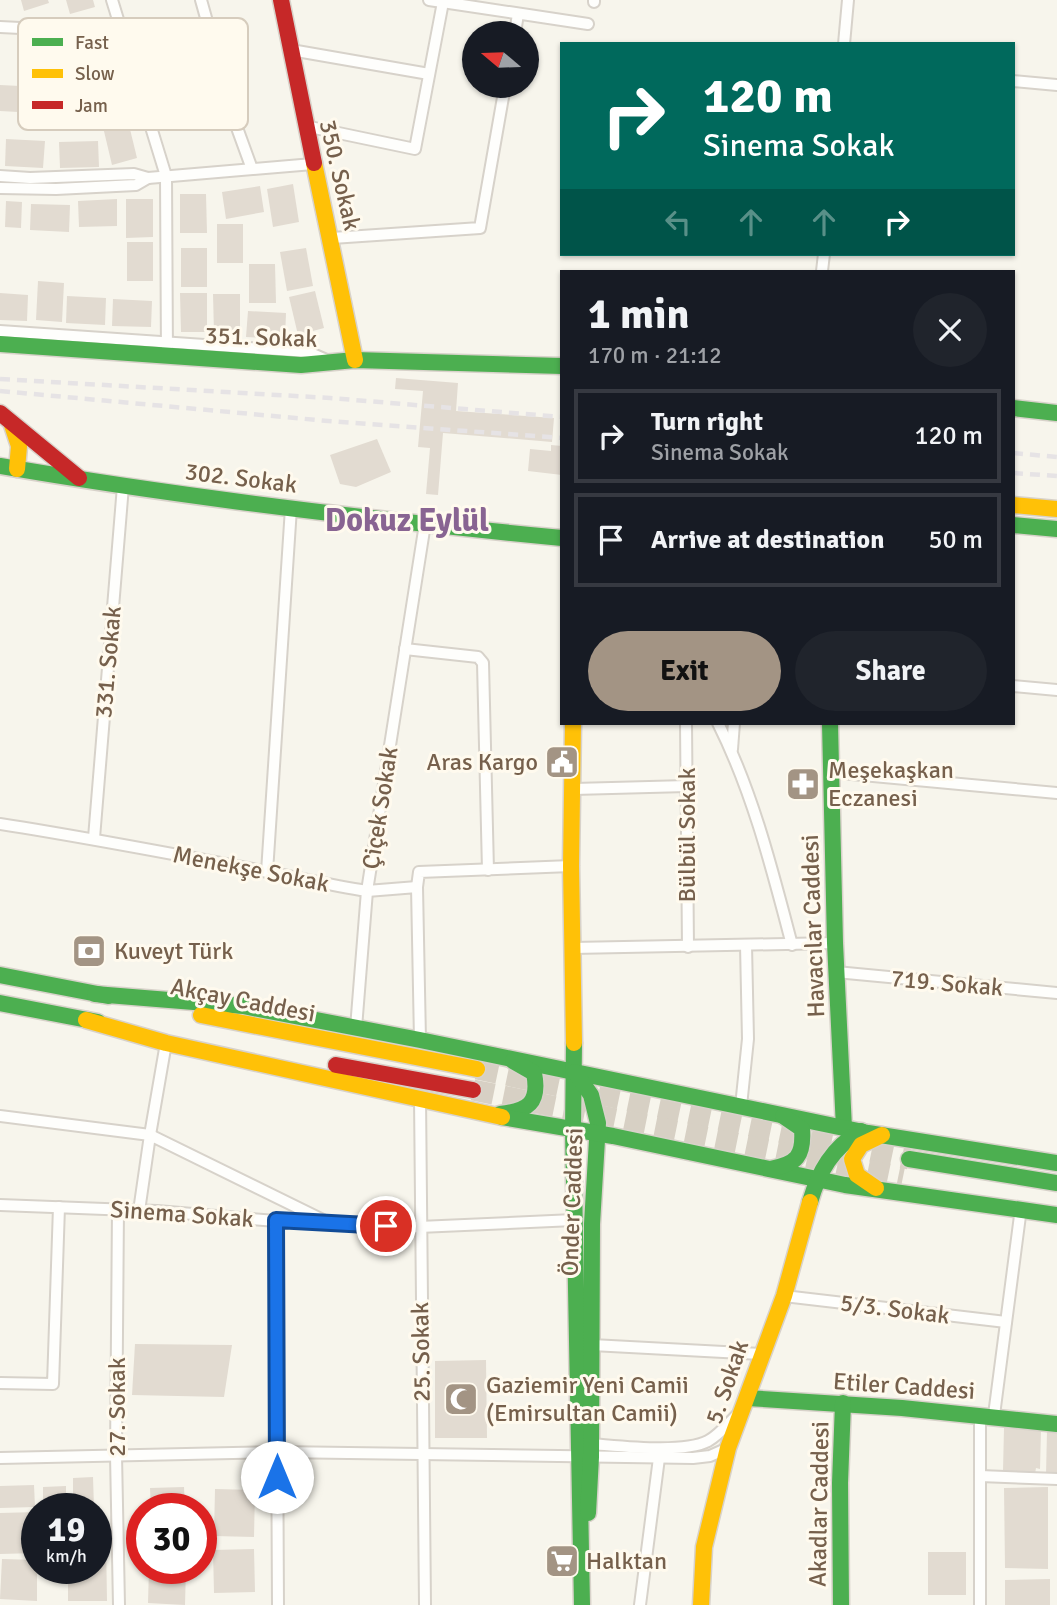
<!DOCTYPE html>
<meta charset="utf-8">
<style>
:root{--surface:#171b24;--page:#20242c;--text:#f1f3f6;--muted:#9ea1a6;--line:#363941;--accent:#a39484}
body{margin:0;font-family:Signika,sans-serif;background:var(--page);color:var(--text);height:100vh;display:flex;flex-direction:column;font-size:26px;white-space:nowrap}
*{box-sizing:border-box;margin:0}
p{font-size:23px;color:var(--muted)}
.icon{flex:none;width:38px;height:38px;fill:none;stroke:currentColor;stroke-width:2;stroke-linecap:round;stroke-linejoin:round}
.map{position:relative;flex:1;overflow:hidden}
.sheet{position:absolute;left:560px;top:270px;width:455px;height:455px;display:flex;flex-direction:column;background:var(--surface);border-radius:0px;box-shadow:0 2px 5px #0004}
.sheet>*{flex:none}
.guide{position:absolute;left:560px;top:42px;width:455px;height:214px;border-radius:0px;box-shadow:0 2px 5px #0004;background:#00695c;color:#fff;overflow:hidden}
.needle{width:46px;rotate:289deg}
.buttons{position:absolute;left:462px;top:21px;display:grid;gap:14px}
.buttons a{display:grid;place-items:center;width:77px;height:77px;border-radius:50%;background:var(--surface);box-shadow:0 2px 5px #0004;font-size:35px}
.speed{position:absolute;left:21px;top:1493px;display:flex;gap:14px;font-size:35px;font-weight:700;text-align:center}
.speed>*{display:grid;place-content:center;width:91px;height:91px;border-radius:50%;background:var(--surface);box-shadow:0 2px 5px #0004;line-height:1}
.speed small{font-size:18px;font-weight:400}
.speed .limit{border:10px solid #d22;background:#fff;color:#111}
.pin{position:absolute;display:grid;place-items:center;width:60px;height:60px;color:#fff;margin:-30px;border:4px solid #fff;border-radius:50%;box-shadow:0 2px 7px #0007}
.me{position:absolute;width:77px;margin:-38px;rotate:0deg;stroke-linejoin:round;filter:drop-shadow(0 0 5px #0008)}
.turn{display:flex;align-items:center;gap:24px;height:147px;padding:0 28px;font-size:32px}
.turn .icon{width:91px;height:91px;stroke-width:2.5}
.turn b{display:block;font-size:49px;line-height:60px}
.lanes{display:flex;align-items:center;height:66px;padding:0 28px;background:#0003;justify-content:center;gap:35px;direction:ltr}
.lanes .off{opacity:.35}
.round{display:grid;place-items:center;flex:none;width:74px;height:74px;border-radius:37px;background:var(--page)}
.headline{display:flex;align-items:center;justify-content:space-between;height:119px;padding:0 28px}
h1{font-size:42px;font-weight:800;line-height:52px}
.primary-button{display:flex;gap:14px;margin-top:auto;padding:14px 28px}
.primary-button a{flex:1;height:80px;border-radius:42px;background:var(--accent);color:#111;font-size:28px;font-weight:800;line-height:80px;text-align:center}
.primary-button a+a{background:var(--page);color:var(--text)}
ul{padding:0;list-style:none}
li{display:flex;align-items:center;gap:21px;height:94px;margin:0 14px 10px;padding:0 14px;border:4px solid var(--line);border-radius:0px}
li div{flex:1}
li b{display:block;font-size:26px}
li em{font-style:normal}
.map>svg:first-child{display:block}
.building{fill:#e2dbd1}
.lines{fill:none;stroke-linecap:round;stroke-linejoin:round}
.highway-tunnel{stroke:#d7d0c4;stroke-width:21;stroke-dasharray:21 10;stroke-linecap:butt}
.street-casing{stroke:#d7d2ca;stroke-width:14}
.fast-casing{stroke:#d8d2ca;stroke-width:19}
.slow-casing{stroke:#d8d2ca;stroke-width:19}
.jam-casing{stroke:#d8d2ca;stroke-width:19}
.street{stroke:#fefefc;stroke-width:10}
.fast{stroke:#4caf50;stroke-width:16}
.slow{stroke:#ffc107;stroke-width:16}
.jam{stroke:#c62828;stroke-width:16}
.rail{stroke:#e6e3e5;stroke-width:4.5;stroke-dasharray:10 7;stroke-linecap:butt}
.route-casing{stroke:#114b97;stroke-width:18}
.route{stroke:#1a73e8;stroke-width:12}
.labels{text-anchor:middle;stroke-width:6;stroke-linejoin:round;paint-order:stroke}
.street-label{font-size:24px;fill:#76604c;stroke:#fffaee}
.poi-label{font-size:24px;fill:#76604c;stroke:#fffaee;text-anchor:start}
.district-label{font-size:32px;font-weight:bold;fill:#886492;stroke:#fffaee}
.key{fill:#fffaee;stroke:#d6ccbd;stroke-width:2}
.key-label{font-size:19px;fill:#76604c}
</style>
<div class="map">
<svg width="1057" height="1605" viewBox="0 0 1057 1605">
<rect width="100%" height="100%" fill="#f7f5ec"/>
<g class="building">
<path d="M21 0H48L49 3 24 11Z"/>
<path d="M66 0H93L95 7 70 14Z"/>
<path d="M0 85 20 86 18 112 0 111Z"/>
<path d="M128 121 137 158 112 165 103 127Z"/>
<path d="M6 139 45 141 43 168 5 166Z"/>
<path d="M98 141 99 167 60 168 59 142Z"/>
<path d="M293 184 299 222 273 227 267 189Z"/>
<path d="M260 186 264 212 226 219 222 192Z"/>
<path d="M180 194H206L207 233H180Z"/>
<path d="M117 199V226L79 227 78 201Z"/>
<path d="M126 199H153V237L126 238Z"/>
<path d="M6 201 22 202 21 228 5 227Z"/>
<path d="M31 204 70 205 69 232 30 230Z"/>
<rect x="217" y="224" width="26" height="39"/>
<rect x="127" y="242" width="26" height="39"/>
<rect x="181" y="248" width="26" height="39"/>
<path d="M306 248 313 286 287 291 280 252Z"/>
<path d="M249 264H275L276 303H249Z"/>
<path d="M38 281 64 283 62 322 36 320Z"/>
<path d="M315 291 324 328 298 335 289 297Z"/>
<path d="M0 293 28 295 27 321 0 320Z"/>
<path d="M180 293H207V332H181Z"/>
<path d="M213 294H240V333H214Z"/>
<path d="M67 296 106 298 105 325 66 323Z"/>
<path d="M113 299 152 301 151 327 112 326Z"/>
<path d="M248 311 286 313 285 339 246 337Z"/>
<path d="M396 378 458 383 456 411 554 418 552 442 443 433 438 495 426 494 430 448 418 447 423 391 395 389Z"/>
<path d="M377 439 391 472 356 487 340 484 330 455Z"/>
<path d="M551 445 562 446V475L528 471 530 449 551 451Z"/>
<path d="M135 1344 232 1345 224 1397 132 1395Z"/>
<path d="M486 1360 487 1438H435V1361Z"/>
<path d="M1004 1428 1041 1430 1040 1469 1036 1468 1035 1474 1003 1471Z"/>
<path d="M1047 1431H1057V1475H1046Z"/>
<path d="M93 1477 94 1508H73V1478Z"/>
<path d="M34 1485 35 1507 0 1508V1486Z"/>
<path d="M66 1486V1508H43V1487Z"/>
<path d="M184 1487 185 1508H151L150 1488Z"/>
<path d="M1048 1487V1569L1005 1568 1004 1488Z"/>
<path d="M215 1489 255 1490 254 1537 214 1536Z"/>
<path d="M37 1512V1553L0 1554V1513Z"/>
<path d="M96 1540H106L107 1601H68V1568H96Z"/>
<path d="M254 1549 255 1592 214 1593 213 1550Z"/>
<rect x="928" y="1552" width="38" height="43"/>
<path d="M2 1559 37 1560V1601L0 1599Z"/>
<path d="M149 1568H186L185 1605 148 1603Z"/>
<path d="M1050 1579V1605H1005V1580Z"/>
</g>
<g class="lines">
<g class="highway-tunnel">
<path d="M477 1069 909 1159"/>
<path d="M473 1090 903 1177"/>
</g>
<g class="street-casing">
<g id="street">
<path d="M112 0 166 176 167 356"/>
<path d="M201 0 236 125 252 169"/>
<path d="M429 0 588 24"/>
<path d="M594 2V0"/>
<path d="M0 27 122 33"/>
<path d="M515 33 518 14"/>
<path d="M844 44 848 0"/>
<path d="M291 50 429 74"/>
<path d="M1013 81 1057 85"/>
<path d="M305 126 415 149 443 2"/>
<path d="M0 176 30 178 134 174 148 178 313 164"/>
<path d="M0 188 56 189 136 185 148 178"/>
<path d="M332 238 480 228 505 86"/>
<path d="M822 271 824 254"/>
<path d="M0 331 308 352 329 361"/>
<path d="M405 649 478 657 483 663 488 870"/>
<path d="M1013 686 1057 690"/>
<path d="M686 723 688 947"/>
<path d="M718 723C753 793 772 869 792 945"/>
<path d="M732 749 734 723"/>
<path d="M830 772 1057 793"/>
<path d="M574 789 687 786"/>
<path d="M0 824C84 837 168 853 252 869 291 876 328 885 367 891L356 1028"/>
<path d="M94 838 123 486"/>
<path d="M267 872 291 508"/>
<path d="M417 887 419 872 571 866"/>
<path d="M573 948 835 943"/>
<path d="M836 972 1057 993"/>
<path d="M420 1040 417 887 367 891 425 524"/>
<path d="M420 1098 425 1605"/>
<path d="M741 1106 748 1039 746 945"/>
<path d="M0 1116 150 1135 166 1043"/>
<path d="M0 1205 157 1211 276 1221 419 1227 574 1220"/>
<path d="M118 1209 116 1455 119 1605"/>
<path d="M139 1211 150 1135 323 1220"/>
<path d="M276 1221 278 1605"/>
<path d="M784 1296 1006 1322"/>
<path d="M592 1345 761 1354"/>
<path d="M0 1383 53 1384 59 1207"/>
<path d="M980 1414V1605"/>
<path d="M994 1415 1021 1208"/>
<path d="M587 1447 591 1444C619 1446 683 1454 708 1441 719 1435 728 1424 737 1415"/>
<path d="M0 1458 277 1452 693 1458 710 1456 728 1448"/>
<path d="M980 1476 1057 1479"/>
<path d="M640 1605 659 1458"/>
</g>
</g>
<g class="fast-casing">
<g id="fast">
<path d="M0 344 301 365 355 360 562 366"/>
<path d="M1013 408 1057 413"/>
<path d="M0 466C186 498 374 520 562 538"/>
<path d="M1013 525 1057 529"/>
<path d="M830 723 835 943 844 1128"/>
<path d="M0 975 108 996"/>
<path d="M95 994 243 1006 420 1040 868 1133 1057 1163"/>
<path d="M0 1003 98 1022"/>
<path d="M574 1043 573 1130 582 1605"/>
<path d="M575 1072 591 1095 598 1123 592 1224 591 1457 588 1513"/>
<path d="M500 1114C528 1111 540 1103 534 1073L513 1061"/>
<path d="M502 1117 613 1136 845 1185 1057 1215"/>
<path d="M909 1159 1057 1183"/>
<path d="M770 1169C797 1164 804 1156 802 1129L783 1116"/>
<path d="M810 1202C819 1171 832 1148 861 1131"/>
<path d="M747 1398 902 1408 1057 1424"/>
<path d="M841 1605 840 1483 843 1403"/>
</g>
</g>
<g class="slow-casing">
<g id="slow">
<path d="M314 163 355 360"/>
<path d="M12 425 19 446 17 469"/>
<path d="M1013 505 1057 509"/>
<path d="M573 723 571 866 574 1043"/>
<path d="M201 1015 477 1069"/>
<path d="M86 1020 166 1043 502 1117"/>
<path d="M876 1188 857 1175 852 1159 861 1145 882 1135"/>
<path d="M701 1605 704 1547 728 1448 784 1296 810 1202"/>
</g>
</g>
<g class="jam-casing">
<g id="jam">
<path d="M281 0 314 163"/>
<path d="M0 413 79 478"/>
<path d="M336 1065 473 1090"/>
</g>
</g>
<use href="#street" class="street"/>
<use href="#fast" class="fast"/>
<use href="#slow" class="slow"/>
<use href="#jam" class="jam"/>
<g class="rail">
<path d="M0 379 330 398 562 417"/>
<path d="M0 391 328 421 562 438"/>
<path d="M1013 453 1057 457"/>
<path d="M1013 473 1057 476"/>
</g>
</g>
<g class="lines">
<g class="route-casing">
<path id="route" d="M277 1477 276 1220 386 1226"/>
</g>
<use href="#route" class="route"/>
</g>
<defs>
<g id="civic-square" transform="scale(1.75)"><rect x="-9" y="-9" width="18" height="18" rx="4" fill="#a39484" stroke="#fffaee"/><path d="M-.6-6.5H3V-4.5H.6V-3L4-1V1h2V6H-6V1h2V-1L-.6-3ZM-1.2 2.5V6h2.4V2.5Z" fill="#fff"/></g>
<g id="pharmacy-square" transform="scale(1.75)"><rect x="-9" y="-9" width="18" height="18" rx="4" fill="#a39484" stroke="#fffaee"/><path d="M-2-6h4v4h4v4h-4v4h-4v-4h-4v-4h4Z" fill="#fff"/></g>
<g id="bank-square" transform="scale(1.75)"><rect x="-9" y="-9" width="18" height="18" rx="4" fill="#a39484" stroke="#fffaee"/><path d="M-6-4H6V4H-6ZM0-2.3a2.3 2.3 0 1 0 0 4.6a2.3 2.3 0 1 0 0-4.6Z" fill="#fff"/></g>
<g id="mosque-square" transform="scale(1.75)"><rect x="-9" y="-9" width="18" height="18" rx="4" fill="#a39484" stroke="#fffaee"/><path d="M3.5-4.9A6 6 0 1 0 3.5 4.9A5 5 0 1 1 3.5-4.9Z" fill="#fff"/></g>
<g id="supermarket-square" transform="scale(1.75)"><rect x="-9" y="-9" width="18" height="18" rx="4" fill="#a39484" stroke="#fffaee"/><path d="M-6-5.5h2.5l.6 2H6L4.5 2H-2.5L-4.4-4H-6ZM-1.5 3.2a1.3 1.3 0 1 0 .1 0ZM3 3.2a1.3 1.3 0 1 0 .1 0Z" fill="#fff"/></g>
</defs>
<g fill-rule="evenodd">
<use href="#civic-square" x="562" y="762"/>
<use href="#pharmacy-square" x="803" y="784"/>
<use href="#bank-square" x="89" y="951"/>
<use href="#mosque-square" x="461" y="1399"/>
<use href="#supermarket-square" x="562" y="1561"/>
</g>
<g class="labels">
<g class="street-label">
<text transform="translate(340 175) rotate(77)" y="8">350. Sokak</text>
<text transform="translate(261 337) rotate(2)" y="8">351. Sokak</text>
<text transform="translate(241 478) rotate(7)" y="8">302. Sokak</text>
<text transform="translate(108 662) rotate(-85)" y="8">331. Sokak</text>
<text transform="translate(380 808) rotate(-81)" y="8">Çiçek Sokak</text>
<text transform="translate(687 835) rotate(-90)" y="8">Bülbül Sokak</text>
<text transform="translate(251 869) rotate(11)" y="8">Menekşe Sokak</text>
<text transform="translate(813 926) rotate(-92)" y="8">Havacılar Caddesi</text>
<text transform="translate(947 983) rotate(5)" y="8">719. Sokak</text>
<text transform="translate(243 1000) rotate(11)" y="8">Akçay Caddesi</text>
<text transform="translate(572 1202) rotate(-88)" y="8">Önder Caddesi</text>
<text transform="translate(182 1214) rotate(4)" y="8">Sinema Sokak</text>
<text transform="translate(895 1309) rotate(7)" y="8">5/3. Sokak</text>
<text transform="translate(421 1352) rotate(-91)" y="8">25. Sokak</text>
<text transform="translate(727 1382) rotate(-71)" y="8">5. Sokak</text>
<text transform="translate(904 1386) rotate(4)" y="8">Etiler Caddesi</text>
<text transform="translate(117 1407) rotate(-90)" y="8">27. Sokak</text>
<text transform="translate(819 1504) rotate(-89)" y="8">Akadlar Caddesi</text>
</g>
<g class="poi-label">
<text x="538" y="770" text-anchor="end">Aras Kargo</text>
<text x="828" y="778">Meşekaşkan<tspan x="828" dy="28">Eczanesi</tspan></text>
<text x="114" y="959">Kuveyt Türk</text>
<text x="486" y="1393">Gaziemir Yeni Camii<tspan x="486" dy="28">(Emirsultan Camii)</tspan></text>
<text x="586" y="1569">Halktan</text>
</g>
<g class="district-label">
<text x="407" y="531">Dokuz Eylül</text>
</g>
</g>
<rect x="18" y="18" width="230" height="112" rx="10" class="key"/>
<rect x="32" y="38" width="31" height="8" fill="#4caf50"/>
<rect x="32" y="69" width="31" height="9" fill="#ffc107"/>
<rect x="32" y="101" width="31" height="8" fill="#c62828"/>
<g class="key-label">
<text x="75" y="49">Fast</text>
<text x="75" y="80">Slow</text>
<text x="75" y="112">Jam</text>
</g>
</svg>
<div class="buttons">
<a><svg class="needle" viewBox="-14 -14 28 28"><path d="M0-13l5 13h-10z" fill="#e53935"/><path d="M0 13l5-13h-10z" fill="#9ea1a6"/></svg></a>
</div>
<div class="speed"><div>19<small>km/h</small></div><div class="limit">30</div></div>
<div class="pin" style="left:386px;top:1226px;background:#d93025"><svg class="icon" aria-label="arrive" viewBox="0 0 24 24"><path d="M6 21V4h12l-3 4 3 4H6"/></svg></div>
<svg class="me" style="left:277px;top:1477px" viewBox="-20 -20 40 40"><circle r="19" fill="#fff"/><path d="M0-13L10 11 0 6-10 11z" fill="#1a73e8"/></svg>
<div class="guide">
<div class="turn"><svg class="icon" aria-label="right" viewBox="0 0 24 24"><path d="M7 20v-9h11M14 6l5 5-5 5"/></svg><div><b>120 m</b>Sinema Sokak</div></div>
<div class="lanes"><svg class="icon off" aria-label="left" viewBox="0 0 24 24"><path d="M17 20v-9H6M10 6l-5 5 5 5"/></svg><svg class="icon off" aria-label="ahead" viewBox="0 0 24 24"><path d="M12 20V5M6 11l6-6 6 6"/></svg><svg class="icon off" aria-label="ahead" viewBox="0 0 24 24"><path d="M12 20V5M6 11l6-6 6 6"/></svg><svg class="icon" aria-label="right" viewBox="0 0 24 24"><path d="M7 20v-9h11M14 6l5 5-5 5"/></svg></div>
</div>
<section class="sheet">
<div class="headline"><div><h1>1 min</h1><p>170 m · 21:12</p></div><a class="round"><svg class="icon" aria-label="close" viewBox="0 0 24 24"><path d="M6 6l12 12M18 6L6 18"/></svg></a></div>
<ul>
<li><svg class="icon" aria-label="right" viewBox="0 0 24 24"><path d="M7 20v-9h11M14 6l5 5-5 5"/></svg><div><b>Turn right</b><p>Sinema Sokak</p></div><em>120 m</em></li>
<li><svg class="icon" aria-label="arrive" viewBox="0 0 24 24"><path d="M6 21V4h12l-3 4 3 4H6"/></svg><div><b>Arrive at destination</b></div><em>50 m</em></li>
</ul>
<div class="primary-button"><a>Exit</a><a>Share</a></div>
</section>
</div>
